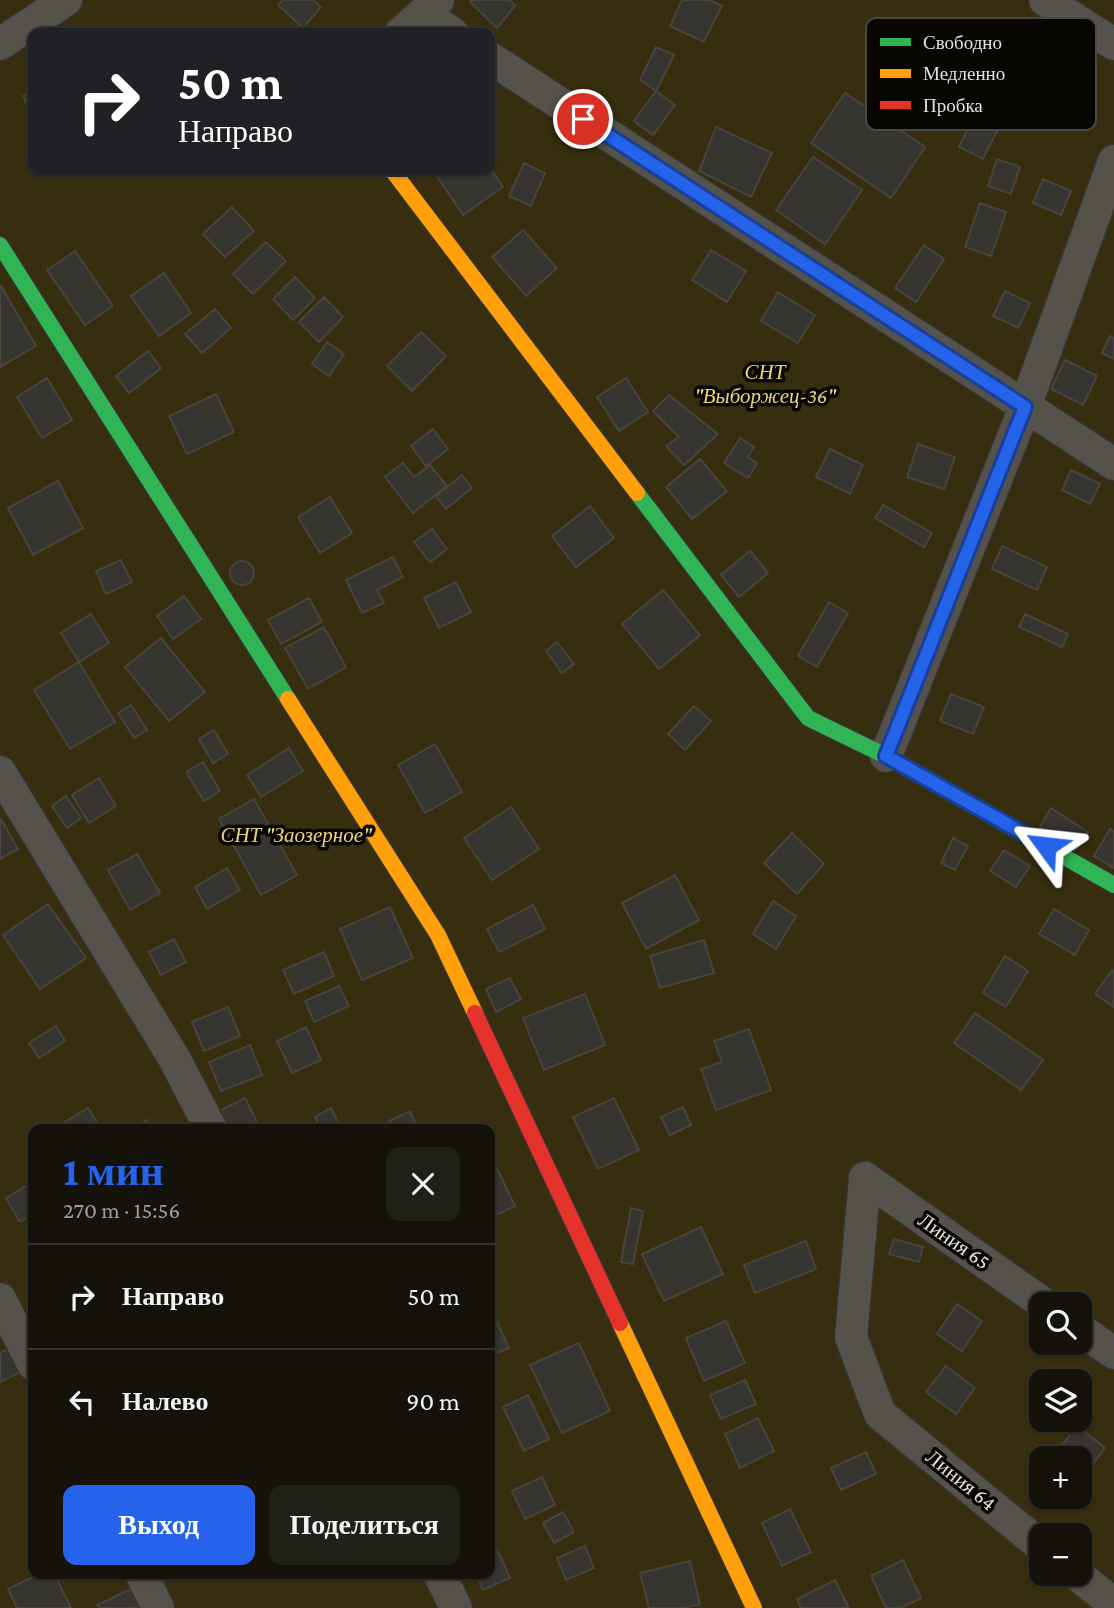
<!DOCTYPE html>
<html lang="ru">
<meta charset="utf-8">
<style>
:root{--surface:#14120b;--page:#212019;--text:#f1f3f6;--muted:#9d9e9d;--line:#33322c;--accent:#2563eb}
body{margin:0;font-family:"Crimson Pro",serif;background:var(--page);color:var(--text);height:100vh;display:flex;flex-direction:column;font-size:26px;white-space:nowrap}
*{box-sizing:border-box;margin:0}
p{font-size:23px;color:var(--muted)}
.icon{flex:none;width:38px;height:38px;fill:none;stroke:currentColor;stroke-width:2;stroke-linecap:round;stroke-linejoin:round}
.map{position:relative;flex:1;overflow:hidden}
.side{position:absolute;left:28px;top:1124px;width:467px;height:455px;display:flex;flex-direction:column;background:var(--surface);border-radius:14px;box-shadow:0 2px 5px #0004,0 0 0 2px var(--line)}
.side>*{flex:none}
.banner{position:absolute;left:28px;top:28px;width:467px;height:147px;border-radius:14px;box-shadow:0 2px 5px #0004,0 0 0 2px var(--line);background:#202124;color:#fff;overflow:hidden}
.buttons{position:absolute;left:1029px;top:1292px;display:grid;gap:14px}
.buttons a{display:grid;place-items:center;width:63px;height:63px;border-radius:14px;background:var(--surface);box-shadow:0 2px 5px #0004,0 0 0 2px var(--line);font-size:35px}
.pin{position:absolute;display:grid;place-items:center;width:60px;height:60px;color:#fff;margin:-30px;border:4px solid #fff;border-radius:50%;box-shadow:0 2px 7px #0007}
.me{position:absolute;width:77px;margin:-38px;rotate:300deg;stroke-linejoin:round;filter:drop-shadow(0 0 5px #0008)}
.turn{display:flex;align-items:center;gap:24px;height:147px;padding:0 35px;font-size:32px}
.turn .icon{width:91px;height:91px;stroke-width:2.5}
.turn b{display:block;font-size:49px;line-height:60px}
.round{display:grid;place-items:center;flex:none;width:74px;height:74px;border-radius:14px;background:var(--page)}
.head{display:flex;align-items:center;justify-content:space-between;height:119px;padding:0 35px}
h1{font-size:42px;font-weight:700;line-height:52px;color:var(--accent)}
.button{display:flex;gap:14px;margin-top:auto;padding:14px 35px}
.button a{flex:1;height:80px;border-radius:14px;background:var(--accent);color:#fff;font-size:28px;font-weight:700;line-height:80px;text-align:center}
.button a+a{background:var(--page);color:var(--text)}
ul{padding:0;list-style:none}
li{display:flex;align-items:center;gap:21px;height:105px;padding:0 35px;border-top:2px solid var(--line)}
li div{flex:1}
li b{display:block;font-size:26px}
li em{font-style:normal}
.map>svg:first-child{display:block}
.green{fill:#362e0e;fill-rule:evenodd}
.building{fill:#37352f;stroke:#47453d;stroke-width:2}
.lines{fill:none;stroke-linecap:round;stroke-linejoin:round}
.street-casing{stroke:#36342d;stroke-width:35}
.fast-casing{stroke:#36342d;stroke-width:19}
.slow-casing{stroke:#36342d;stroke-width:19}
.jam-casing{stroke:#36342d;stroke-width:19}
.street{stroke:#54524b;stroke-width:32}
.fast{stroke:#30b455;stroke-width:16}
.slow{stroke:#ff9f0a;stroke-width:16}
.jam{stroke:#e5322d;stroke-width:16}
.route-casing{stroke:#184099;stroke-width:18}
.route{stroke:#2563eb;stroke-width:12}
.labels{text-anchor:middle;stroke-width:7;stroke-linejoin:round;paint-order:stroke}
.park-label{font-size:21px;font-style:italic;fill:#eed578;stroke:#070602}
.street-label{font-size:21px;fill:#e5e2d8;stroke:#070602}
.key{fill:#070602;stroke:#4a4842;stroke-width:2}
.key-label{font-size:19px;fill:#e5e2d8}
</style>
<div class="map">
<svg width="1114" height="1608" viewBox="0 0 1114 1608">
<rect width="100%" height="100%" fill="#1a180f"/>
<path class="green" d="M0 0H1114V1608H0ZM33 33H490V170H33ZM33 1129H490V1573H33ZM1041 1304H1080V1342H1041ZM1041 1381H1080V1419H1041ZM1041 1458H1080V1496H1041ZM1041 1535H1080V1573H1041Z"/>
<g class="building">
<path d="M283 0H313L321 7 303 28 278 5Z"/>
<path d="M471 0H510L515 6 497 28 470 2Z"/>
<path d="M682 0H710L722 6 704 42 670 26Z"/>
<path d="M656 47 674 55 656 91 640 80Z"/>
<path d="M656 91 675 105 653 135 634 121Z"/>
<path d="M33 92V117L23 96Z"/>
<path d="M845 93 925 147 891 198 811 143Z"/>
<path d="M977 109 1002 121 983 159 959 147Z"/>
<path d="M716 127 772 153 751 197 699 171Z"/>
<path d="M813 157 862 190 825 244 776 210Z"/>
<path d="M997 159 1020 167 1011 194 988 186Z"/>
<path d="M524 163 545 173 531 206 509 196Z"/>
<path d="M490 168 503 187 463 215 436 175 444 170Z"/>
<path d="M1043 179 1071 191 1061 215 1033 203Z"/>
<path d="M980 203 1006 212 991 256 965 247Z"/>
<path d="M232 207 254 231 225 257 203 234Z"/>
<path d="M523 230 557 268 526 296 492 257Z"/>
<path d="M266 242 286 261 253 294 233 274Z"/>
<path d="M924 245 944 259 916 302 895 288Z"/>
<path d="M711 250 746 271 727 302 692 280Z"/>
<path d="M75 251 113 306 85 325 47 270Z"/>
<path d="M164 273 191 313 159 336 131 296Z"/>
<path d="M295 277 315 298 293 320 273 299Z"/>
<path d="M1 286 36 346 0 367V287Z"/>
<path d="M1005 291 1030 303 1018 328 993 316Z"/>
<path d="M778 292 815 315 798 343 761 321Z"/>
<path d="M324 297 343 317 319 342 299 322Z"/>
<path d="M215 309 231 328 202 353 185 334Z"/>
<path d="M421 332 446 356 412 391 387 366Z"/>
<path d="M1110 336 1114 338V359L1102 353Z"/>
<path d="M327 342 344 354 329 376 312 364Z"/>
<path d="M148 351 161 368 129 393 116 376Z"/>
<path d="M1065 360 1097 376 1083 405 1051 389Z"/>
<path d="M47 378 72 420 42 438 17 397Z"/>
<path d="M626 378 648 412 619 431 597 397Z"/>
<path d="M216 394 234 432 187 454 169 416Z"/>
<path d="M669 395 718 434 684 465 666 446 679 437 653 411Z"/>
<path d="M433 429 448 449 426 466 411 446Z"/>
<path d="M740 438 754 447 748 457 757 463 748 478 724 463Z"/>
<path d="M918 444 955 457 944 489 907 477Z"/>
<path d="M830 449 863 465 850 494 816 477Z"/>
<path d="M700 459 727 491 692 519 666 487Z"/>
<path d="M403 463 414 477 430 465 447 486 413 513 385 477Z"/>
<path d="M1071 470 1100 484 1090 504 1062 490Z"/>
<path d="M462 475 472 488 446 509 436 496Z"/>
<path d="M58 481 83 528 33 555 8 508Z"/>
<path d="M330 497 352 533 320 553 298 517Z"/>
<path d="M883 505 932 533 924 547 875 518Z"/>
<path d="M590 506 614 538 576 567 552 536Z"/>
<path d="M432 529 447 549 430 562 414 542Z"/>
<path d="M1002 546 1047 567 1037 590 992 569Z"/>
<path d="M750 551 768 573 739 597 721 575Z"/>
<path d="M393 557 403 577 377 590 384 603 362 613 346 580Z"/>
<path d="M121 560 132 582 106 594 96 571Z"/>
<circle cx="242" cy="573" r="12"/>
<path d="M456 582 471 612 439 628 424 598Z"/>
<path d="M663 590 700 635 659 669 622 624Z"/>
<path d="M184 596 201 619 173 639 157 616Z"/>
<path d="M309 598 322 622 281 644 268 620Z"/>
<path d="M829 602 848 613 817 667 798 656Z"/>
<path d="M91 614 109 643 79 662 61 633Z"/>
<path d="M1025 614 1068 634 1062 647 1019 627Z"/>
<path d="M324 627 346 667 308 689 285 648Z"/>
<path d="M161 638 205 692 169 721 125 667Z"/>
<path d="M557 642 574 664 562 673 546 651Z"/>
<path d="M79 662 115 722 70 749 34 690Z"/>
<path d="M951 694 984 707 973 734 940 721Z"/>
<path d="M131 705 147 730 134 738 118 713Z"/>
<path d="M694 706 711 721 685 750 668 734Z"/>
<path d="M214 730 228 754 213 763 199 739Z"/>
<path d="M435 744 462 792 425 813 398 765Z"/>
<path d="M289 748 303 771 261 797 247 775Z"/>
<path d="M203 762 220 791 204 801 186 772Z"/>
<path d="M99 778 116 806 89 823 72 795Z"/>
<path d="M66 796 81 818 67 828 52 806Z"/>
<path d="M254 799 297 875 261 895 219 819Z"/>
<path d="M511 807 539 849 492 880 464 838Z"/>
<path d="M1051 808 1088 832 1076 850 1040 827Z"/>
<path d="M1 819 18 849 0 859V820Z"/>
<path d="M1110 829 1114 831V868L1094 856Z"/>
<path d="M792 833 824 864 797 894 764 863Z"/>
<path d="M953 838 968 846 955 870 941 863Z"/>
<path d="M1004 850 1030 866 1016 887 990 871Z"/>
<path d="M137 854 160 893 130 910 108 870Z"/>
<path d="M227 868 240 890 207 909 195 887Z"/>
<path d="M675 875 699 920 646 949 622 903Z"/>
<path d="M773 901 796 916 776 949 753 934Z"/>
<path d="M48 904 86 958 40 989 3 935Z"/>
<path d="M533 905 545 929 499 952 487 929Z"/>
<path d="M390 907 413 958 362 980 340 929Z"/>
<path d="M1054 909 1089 930 1075 955 1039 934Z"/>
<path d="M174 939 186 962 161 975 149 952Z"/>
<path d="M704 940 714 973 660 988 650 956Z"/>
<path d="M324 952 334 976 294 994 283 970Z"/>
<path d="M1005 956 1028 971 1006 1007 983 993Z"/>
<path d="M1112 970 1114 971V1007L1095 994Z"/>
<path d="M510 978 521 999 496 1012 486 989Z"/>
<path d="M339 986 349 1006 314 1022 305 1001Z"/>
<path d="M585 994 605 1045 544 1070 523 1018Z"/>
<path d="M228 1007 240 1036 204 1051 192 1022Z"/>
<path d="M975 1013 1043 1060 1021 1090 954 1043Z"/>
<path d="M56 1026 65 1041 39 1058 29 1043Z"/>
<path d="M306 1027 321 1060 292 1073 277 1041Z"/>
<path d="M749 1029 771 1090 716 1110 701 1069 722 1062 714 1041Z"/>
<path d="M250 1045 262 1075 221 1091 209 1062Z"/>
<path d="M245 1098 257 1122 244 1129H218L211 1115Z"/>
<path d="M614 1098 639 1150 598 1169 573 1117Z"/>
<path d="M683 1107 691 1125 670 1135 661 1117Z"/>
<path d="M88 1108 99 1125 92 1129H60L58 1126Z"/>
<path d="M331 1108 342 1129H321L315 1117Z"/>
<path d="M410 1111 418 1129H393L389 1121Z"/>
<path d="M147 1120 152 1129H132Z"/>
<path d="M491 1156 515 1206 490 1218V1157Z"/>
<path d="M33 1182V1215L20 1222 6 1198Z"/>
<path d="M631 1208 643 1211 633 1264 621 1262Z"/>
<path d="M701 1227 723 1274 664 1301 642 1254Z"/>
<path d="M894 1239 923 1247 919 1262 889 1254Z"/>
<path d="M806 1241 816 1269 755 1293 744 1265Z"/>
<path d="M957 1304 982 1321 962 1351 937 1334Z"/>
<path d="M490 1306 509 1348 490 1356Z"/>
<path d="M726 1321 745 1363 704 1381 686 1338Z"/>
<path d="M579 1343 610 1411 562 1433 530 1365Z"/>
<path d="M13 1346 25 1370 0 1382V1353Z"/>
<path d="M946 1366 975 1388 956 1414 926 1392Z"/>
<path d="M745 1380 756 1404 721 1419 710 1395Z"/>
<path d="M528 1395 549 1439 524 1451 503 1407Z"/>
<path d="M758 1418 774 1451 740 1468 725 1434Z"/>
<path d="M1077 1426 1105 1448 1080 1481V1458H1052Z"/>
<path d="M866 1452 876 1474 841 1490 831 1468Z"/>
<path d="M542 1477 555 1505 525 1519 512 1491Z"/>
<path d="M790 1509 811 1552 782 1566 762 1523Z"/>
<path d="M563 1512 574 1532 554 1543 543 1523Z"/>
<path d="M495 1545 510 1578 483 1590 475 1573H490V1547Z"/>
<path d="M585 1546 594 1568 566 1580 557 1558Z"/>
<path d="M903 1560 921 1598 901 1608H886L871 1576Z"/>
<path d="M690 1561 700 1604 684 1608H649L640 1573Z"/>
<path d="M41 1573H54L71 1608H17L8 1589Z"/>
<path d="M313 1573H330V1574L316 1580Z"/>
<path d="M835 1580 849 1608H801L797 1599Z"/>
<path d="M131 1589 140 1608H99L97 1605Z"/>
</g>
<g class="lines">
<g class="street-casing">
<g id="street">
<path d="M1045 0 1114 44"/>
<path d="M423 14 452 33"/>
<path d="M401 33 438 0"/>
<path d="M0 44 66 0"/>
<path d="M490 58 1114 464"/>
<path d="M886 756 1025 407 1114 161"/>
<path d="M0 772 174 1058 211 1129"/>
<path d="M865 1178 851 1337 880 1414 1041 1546"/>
<path d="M865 1178 1044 1304"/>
<path d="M0 1299 33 1364"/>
<path d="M1080 1329 1114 1353"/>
<path d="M141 1573 158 1608"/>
<path d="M439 1573 456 1608"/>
<path d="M1075 1573 1114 1604"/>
</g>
</g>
<g class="fast-casing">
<g id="fast">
<path d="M0 245 288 699"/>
<path d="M637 493 808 718 886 756 1114 885"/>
</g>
</g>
<g class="slow-casing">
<g id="slow">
<path d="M392 170 637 493"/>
<path d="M288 699 438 935 475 1013"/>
<path d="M620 1323 754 1608"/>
</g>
</g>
<g class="jam-casing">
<path id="jam" d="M475 1013 620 1323"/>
</g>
<use href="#street" class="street"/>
<use href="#fast" class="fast"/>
<use href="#slow" class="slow"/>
<use href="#jam" class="jam"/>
</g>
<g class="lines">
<g class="route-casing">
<path id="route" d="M583 119 1025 407 886 756 1046 846"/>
</g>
<use href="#route" class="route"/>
</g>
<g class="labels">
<g class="park-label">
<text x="765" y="379">СНТ<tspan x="765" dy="24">"Выборжец-36"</tspan></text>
<text x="296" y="842">СНТ "Заозерное"</text>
</g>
<g class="street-label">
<text transform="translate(954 1241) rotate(35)" y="7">Линия 65</text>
<text transform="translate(961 1480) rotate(39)" y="7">Линия 64</text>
</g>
</g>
<rect x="866" y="18" width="230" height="112" rx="10" class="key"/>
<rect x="880" y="38" width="31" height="8" fill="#30b455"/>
<rect x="880" y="69" width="31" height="9" fill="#ff9f0a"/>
<rect x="880" y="101" width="31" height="8" fill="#e5322d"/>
<g class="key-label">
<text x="923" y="49">Свободно</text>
<text x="923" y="80">Медленно</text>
<text x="923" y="112">Пробка</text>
</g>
</svg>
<div class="buttons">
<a><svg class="icon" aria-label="search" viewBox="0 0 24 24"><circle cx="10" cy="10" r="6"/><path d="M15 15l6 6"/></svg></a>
<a><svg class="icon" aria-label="layers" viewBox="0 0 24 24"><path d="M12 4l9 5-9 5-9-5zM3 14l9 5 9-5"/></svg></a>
<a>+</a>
<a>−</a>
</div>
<div class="pin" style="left:583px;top:119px;background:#d93025"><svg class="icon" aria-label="arrive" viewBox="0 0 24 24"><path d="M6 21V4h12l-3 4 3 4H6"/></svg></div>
<svg class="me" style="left:1046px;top:846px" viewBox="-20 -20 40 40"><path d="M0-17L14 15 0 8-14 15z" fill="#2563eb" stroke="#fff" stroke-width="4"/></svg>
<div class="banner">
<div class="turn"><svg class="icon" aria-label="right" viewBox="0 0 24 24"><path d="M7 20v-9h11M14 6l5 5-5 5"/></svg><div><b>50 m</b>Направо</div></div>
</div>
<section class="side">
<div class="head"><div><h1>1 мин</h1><p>270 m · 15:56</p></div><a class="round"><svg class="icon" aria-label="close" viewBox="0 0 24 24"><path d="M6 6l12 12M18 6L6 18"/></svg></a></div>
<ul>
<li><svg class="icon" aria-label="right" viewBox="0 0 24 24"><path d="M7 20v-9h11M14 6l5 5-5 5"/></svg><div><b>Направо</b></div><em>50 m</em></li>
<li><svg class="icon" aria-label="left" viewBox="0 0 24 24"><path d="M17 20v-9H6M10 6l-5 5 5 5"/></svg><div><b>Налево</b></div><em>90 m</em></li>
</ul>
<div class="button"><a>Выход</a><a>Поделиться</a></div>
</section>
</div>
